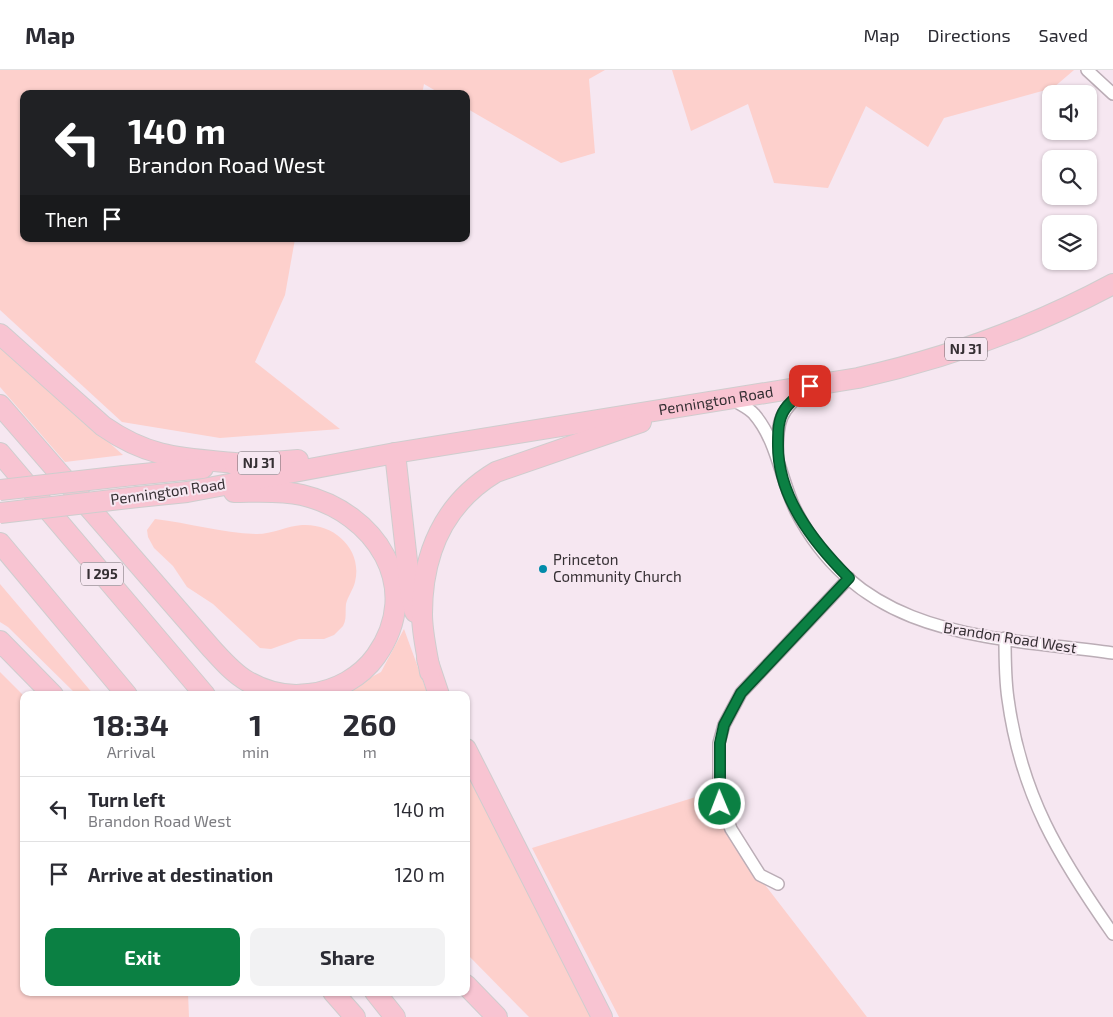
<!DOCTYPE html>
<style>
:root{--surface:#fff;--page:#f2f2f3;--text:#2b2b33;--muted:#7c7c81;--line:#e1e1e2;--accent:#0b8043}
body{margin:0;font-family:"Exo 2",sans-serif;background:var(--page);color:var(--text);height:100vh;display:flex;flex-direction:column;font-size:19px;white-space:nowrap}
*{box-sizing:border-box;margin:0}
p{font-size:16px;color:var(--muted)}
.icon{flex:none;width:28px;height:28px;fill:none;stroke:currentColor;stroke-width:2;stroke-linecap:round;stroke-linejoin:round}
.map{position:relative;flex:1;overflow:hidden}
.side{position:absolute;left:20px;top:621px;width:450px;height:305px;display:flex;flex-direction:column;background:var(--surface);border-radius:10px;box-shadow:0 1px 4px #0004}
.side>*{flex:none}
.hud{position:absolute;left:20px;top:20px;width:450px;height:152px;border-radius:10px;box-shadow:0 1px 4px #0004;background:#202124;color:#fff;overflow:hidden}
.controls{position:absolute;left:1042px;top:15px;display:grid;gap:10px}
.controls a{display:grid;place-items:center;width:55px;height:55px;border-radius:10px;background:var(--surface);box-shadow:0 1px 4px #0004;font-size:25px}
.pin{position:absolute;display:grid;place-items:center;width:42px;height:42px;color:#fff;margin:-21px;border-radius:10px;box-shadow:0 2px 8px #0006}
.me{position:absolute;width:55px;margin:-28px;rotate:359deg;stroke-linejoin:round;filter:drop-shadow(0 0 4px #0008)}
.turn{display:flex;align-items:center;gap:18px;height:105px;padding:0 25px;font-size:22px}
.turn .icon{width:65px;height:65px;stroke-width:2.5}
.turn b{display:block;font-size:35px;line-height:42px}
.then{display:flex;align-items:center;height:48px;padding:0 25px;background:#0003;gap:10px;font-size:19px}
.eta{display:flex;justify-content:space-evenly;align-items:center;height:85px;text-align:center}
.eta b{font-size:30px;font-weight:700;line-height:35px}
.primary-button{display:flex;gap:10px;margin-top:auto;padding:10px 25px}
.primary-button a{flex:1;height:58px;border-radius:10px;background:var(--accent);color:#fff;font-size:20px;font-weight:700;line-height:58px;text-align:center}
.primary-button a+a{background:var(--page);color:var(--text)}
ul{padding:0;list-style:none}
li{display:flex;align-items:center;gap:15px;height:65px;padding:0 25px;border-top:1px solid var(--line)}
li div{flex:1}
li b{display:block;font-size:19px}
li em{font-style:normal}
header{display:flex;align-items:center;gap:30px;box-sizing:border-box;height:70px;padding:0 25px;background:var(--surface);border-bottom:1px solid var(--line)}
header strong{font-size:24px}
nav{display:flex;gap:28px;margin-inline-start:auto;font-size:18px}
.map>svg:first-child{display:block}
.green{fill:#fdd0cc}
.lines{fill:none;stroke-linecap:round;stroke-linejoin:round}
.street-casing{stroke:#bbadb6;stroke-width:14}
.highway-casing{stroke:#cfcdce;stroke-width:22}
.street{stroke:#fff;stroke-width:11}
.highway{stroke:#f8c4d2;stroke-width:20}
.highway-bridge-casing{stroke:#cfcdce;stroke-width:22;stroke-linecap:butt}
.highway-bridge{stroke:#f8c4d2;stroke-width:20}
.route-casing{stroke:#07532c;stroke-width:12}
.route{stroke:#0b8043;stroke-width:9}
.poi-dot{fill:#018baa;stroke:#f6e7f1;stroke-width:2}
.labels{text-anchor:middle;stroke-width:4;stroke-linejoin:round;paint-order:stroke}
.shield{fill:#f6e7f1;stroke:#6f666c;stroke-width:1}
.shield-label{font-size:14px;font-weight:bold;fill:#352f33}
.street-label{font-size:15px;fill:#352f33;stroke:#f6e7f1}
.poi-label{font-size:15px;fill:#352f33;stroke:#f6e7f1;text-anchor:start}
</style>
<header>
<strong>Map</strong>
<nav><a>Map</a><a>Directions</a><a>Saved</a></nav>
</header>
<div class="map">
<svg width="1113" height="947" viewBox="0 0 1113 947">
<rect width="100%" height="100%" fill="#f6e7f1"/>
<g class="green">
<path d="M0 0H605L589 9 595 83 561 93 466 38V24H441L424 14 422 24H24V169H295L285 225 255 292 340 359 220 368 122 352 0 240Z"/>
<path d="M672 0H1074L1053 18 944 48 928 77 866 36 828 118 774 113 748 34 691 61Z"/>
<path d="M0 276 123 385 65 392 0 317Z"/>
<path d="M155 449C189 453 222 463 257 464 272 464 287 456 302 455 334 453 363 479 355 512 353 520 348 526 346 534 345 542 347 549 343 556L334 565 324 569H299L271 579 260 578 213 534 187 517 173 496 154 478 148 467 147 460Z"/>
<path d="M0 514 94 625H77L8 557 0 552Z"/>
<path d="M404 559 428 625H338L381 602Z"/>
<path d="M0 602 24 626V922L188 923 189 947H0Z"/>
<path d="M466 702 592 947H529L466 883Z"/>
<path d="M715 721 735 776 867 947H619L532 778Z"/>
</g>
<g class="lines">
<g class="street-casing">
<g id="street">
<path d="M1087 0 1113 24"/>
<path d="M732 329C739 334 749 338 754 344 777 370 781 411 796 441 863 570 989 566 1113 583"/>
<path d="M777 385C778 346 779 344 808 317"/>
<path d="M1005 568C1005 588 1005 609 1008 629 1021 725 1059 787 1113 864"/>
<path d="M778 814 760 805 731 759 719 726V673L724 655 741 623 849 508"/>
</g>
</g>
<g class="highway-casing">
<g id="highway">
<path d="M0 264 103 356C153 391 188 388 246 394"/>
<path d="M0 335 211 578C222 590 233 603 247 611 266 622 288 627 309 624 336 621 361 607 376 586 425 517 375 442 302 425 280 420 256 422 234 422"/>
<path d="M0 383 205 625"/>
<path d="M395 383 411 527 415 542"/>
<path d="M235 395 298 390"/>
<path d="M124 406 203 398"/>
<path id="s1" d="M138 427 187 422 395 383 858 308C948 288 1031 258 1113 214"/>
<path d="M0 473 127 625"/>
<path d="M0 571 53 625"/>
<path d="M427 589 439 625"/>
<path d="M430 602C427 583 422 563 422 544 422 484 444 433 496 402L641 352"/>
<path d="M466 679 602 947"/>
<path d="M466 915 497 947"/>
<path d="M333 922 355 947"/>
<path d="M375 922 395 947"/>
</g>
</g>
<use href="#street" class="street"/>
<use href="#highway" class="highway"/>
<g class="highway-bridge-casing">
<g id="highway-bridge">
<path d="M0 420 124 406"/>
<path d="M0 443 138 427"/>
</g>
</g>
<use href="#highway-bridge" class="highway-bridge"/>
</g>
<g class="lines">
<g class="route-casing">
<path id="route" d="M720 734V673L724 655 741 623 849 508C813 472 777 426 778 373 778 362 778 349 785 339 791 330 802 323 810 316"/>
</g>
<use href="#route" class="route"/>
</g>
<circle class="poi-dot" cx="543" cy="499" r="5"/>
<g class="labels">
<g class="shield">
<rect x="945" y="267.5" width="42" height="23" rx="4"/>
<rect x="238" y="381.5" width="42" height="23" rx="4"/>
<rect x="81" y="492.5" width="42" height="23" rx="4"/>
</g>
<g class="shield-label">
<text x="966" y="284">NJ 31</text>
<text x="259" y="398">NJ 31</text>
<text x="102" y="509">I 295</text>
</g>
<g class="street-label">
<text dy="5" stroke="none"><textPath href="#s1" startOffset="586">Pennington Road</textPath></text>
<text transform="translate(168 422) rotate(-8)" y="5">Pennington Road</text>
<text transform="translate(1010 568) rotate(9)" y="5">Brandon Road West</text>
</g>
<g class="poi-label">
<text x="553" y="495">Princeton<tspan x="553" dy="17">Community Church</tspan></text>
</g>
</g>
</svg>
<div class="controls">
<a><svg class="icon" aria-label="sound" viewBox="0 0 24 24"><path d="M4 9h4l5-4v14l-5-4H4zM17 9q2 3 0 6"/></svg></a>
<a><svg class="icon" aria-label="search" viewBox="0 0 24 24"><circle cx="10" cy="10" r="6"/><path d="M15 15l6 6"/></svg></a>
<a><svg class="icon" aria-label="layers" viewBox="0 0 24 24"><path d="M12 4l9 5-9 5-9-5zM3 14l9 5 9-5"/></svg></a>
</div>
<div class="pin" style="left:810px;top:316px;background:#d93025"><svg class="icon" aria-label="arrive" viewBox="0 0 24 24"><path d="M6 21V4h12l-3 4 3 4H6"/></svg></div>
<svg class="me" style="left:720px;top:734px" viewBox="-20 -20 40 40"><circle r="17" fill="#0b8043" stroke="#fff" stroke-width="3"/><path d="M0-11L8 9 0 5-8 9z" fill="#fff"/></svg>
<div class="hud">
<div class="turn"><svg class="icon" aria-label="left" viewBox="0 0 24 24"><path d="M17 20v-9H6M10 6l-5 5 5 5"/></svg><div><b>140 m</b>Brandon Road West</div></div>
<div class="then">Then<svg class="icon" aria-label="arrive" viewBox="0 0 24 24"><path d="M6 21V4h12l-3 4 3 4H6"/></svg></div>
</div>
<section class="side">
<div class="eta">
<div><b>18:34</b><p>Arrival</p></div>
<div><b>1</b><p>min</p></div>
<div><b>260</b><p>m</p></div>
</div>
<ul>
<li><svg class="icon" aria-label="left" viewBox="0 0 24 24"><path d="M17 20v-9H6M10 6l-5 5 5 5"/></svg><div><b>Turn left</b><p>Brandon Road West</p></div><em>140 m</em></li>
<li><svg class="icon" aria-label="arrive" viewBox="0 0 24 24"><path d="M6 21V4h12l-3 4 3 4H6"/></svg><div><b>Arrive at destination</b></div><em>120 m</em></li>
</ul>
<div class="primary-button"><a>Exit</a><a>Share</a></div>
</section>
</div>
